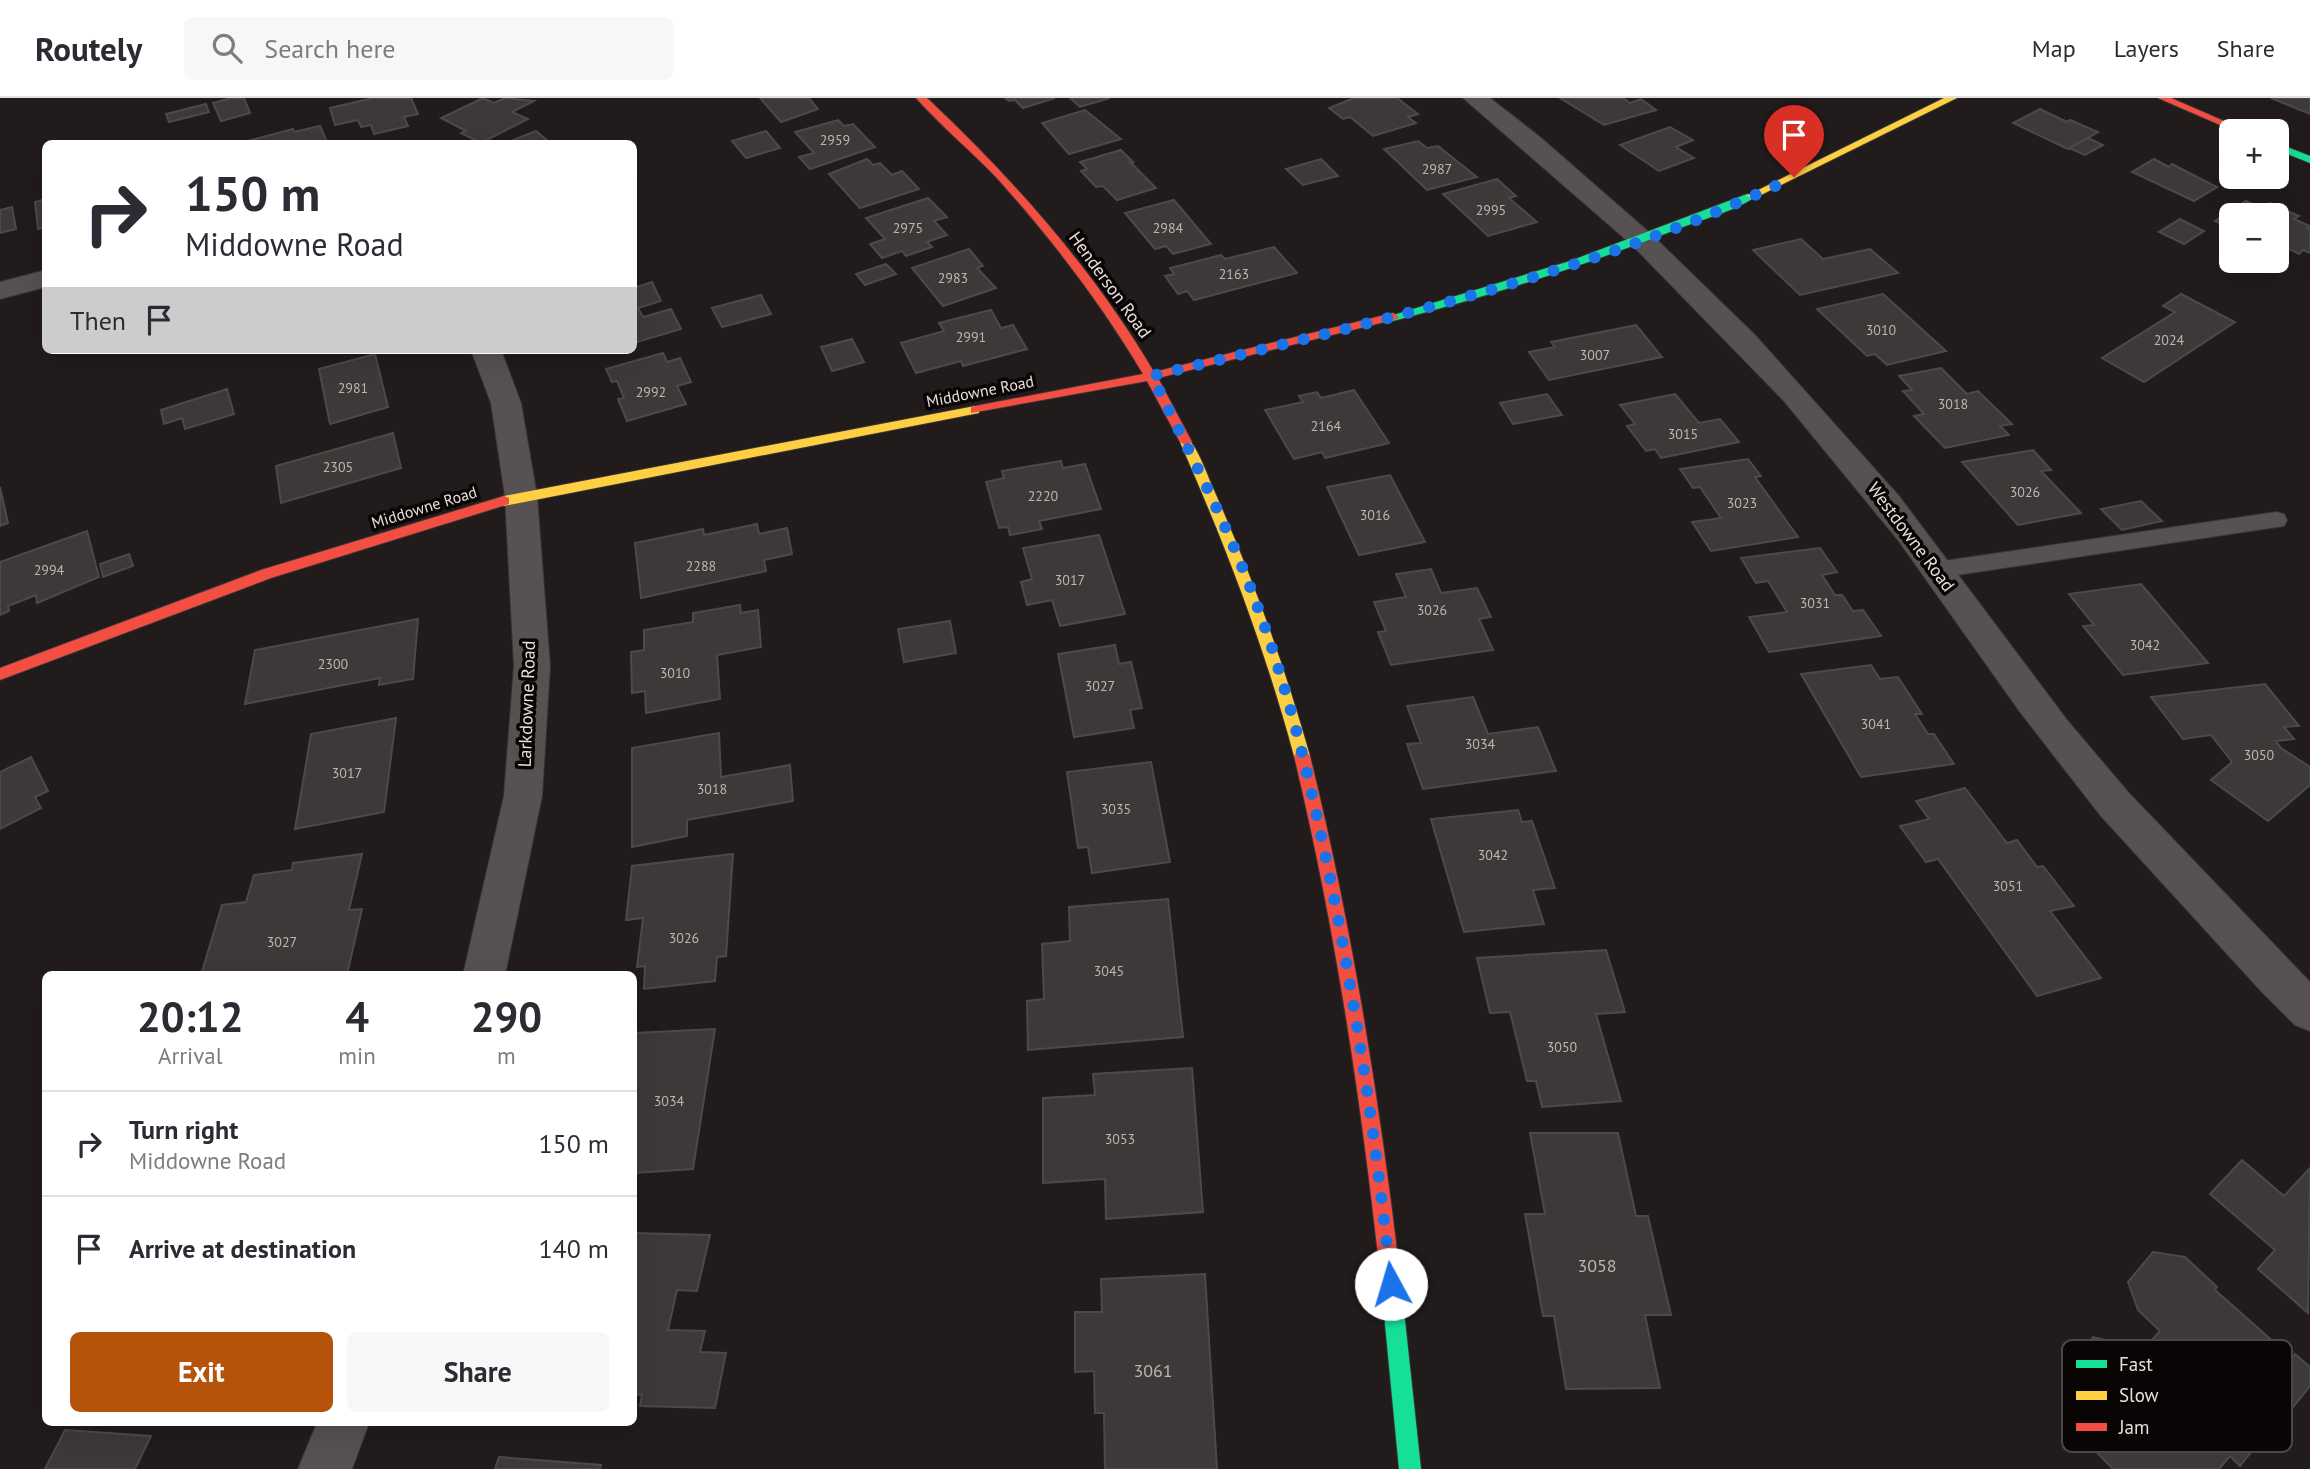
<!DOCTYPE html>
<meta charset="utf-8">
<style>
:root{--surface:#fff;--page:#f7f7f7;--text:#2b2b33;--muted:#7c7c81;--line:#e1e1e2;--accent:#b45309}
body{margin:0;font-family:"PT Sans",sans-serif;background:var(--page);color:var(--text);height:100vh;display:flex;flex-direction:column;font-size:26px;white-space:nowrap}
*{box-sizing:border-box;margin:0}
p{font-size:23px;color:var(--muted)}
.icon{flex:none;width:38px;height:38px;fill:none;stroke:currentColor;stroke-width:2;stroke-linecap:round;stroke-linejoin:round}
.map{position:relative;flex:1;overflow:hidden}
.panel{position:absolute;left:42px;top:873px;width:595px;height:455px;display:flex;flex-direction:column;background:var(--surface);border-radius:10px;box-shadow:0 7px 28px #0002}
.panel>*{flex:none}
.top-card{position:absolute;left:42px;top:42px;width:595px;height:214px;border-radius:10px;box-shadow:0 7px 28px #0002;background:#fff;color:var(--text);overflow:hidden}
.tools{position:absolute;left:2219px;top:21px;display:grid;gap:14px}
.tools a{display:grid;place-items:center;width:70px;height:70px;border-radius:10px;background:var(--surface);box-shadow:0 7px 28px #0002;font-size:35px}
.pin{position:absolute;display:grid;place-items:center;width:60px;height:60px;color:#fff;margin:-72px -30px;border-radius:50% 50% 50% 0;rotate:-45deg;box-shadow:0 0 7px #0007}
.pin .icon{rotate:45deg}
.me{position:absolute;width:77px;margin:-38px;rotate:354deg;stroke-linejoin:round;filter:drop-shadow(0 0 5px #0008)}
.turn{display:flex;align-items:center;gap:24px;height:147px;padding:0 28px;font-size:32px}
.turn .icon{width:91px;height:91px;stroke-width:2.5}
.turn b{display:block;font-size:49px;line-height:60px}
.then{display:flex;align-items:center;height:66px;padding:0 28px;background:#0003;gap:14px;font-size:26px}
.eta{display:flex;justify-content:space-evenly;align-items:center;height:119px;text-align:center}
.eta b{font-size:42px;font-weight:700;line-height:49px}
.cta{display:flex;gap:14px;margin-top:auto;padding:14px 28px}
.cta a{flex:1;height:80px;border-radius:10px;background:var(--accent);color:#fff;font-size:28px;font-weight:700;line-height:80px;text-align:center}
.cta a+a{background:var(--page);color:var(--text)}
ul{padding:0;list-style:none}
li{display:flex;align-items:center;gap:21px;height:105px;padding:0 28px;border-top:2px solid var(--line)}
li div{flex:1}
li b{display:block;font-size:26px}
li em{font-style:normal}
header{display:flex;align-items:center;gap:42px;box-sizing:border-box;height:98px;padding:0 35px;background:var(--surface);border-bottom:2px solid var(--line)}
header strong{font-size:33px}
nav{display:flex;gap:38px;margin-inline-start:auto;font-size:24px}
.search{width:490px;height:63px;background:var(--page);display:flex;align-items:center;gap:18px;box-sizing:border-box;padding:0 24px;border-radius:10px;color:var(--muted);font-size:26px}
.map>svg:first-child{display:block}
.building{fill:#3e3939;stroke:#4e4949;stroke-width:2}
.lines{fill:none;stroke-linecap:round;stroke-linejoin:round}
.lane-casing{stroke:#3a3535;stroke-width:2}
.street-casing{stroke:#3a3535;stroke-width:2}
.fast-casing{stroke:#3a3535;stroke-width:2}
.slow-casing{stroke:#3a3535;stroke-width:2}
.jam-casing{stroke:#3a3535;stroke-width:2}
.lane{fill:#575151;fill-rule:evenodd}
.street{fill:#575151;fill-rule:evenodd}
.fast{fill:#16e098;fill-rule:evenodd}
.slow{fill:#ffcf43;fill-rule:evenodd}
.jam{fill:#f24e42;fill-rule:evenodd}
.route{stroke:#1a73e8;stroke-width:12;stroke-dasharray:0 21.6}
.labels{text-anchor:middle;stroke-width:7;stroke-linejoin:round;paint-order:stroke}
.number-label{font-size:14px;fill:#bdb5b4}
.far-street-label{font-size:16px;fill:#e7dedd;stroke:#0a0505}
.street-label{font-size:18px;fill:#e7dedd;stroke:#0a0505}
.near-number-label{font-size:18px;fill:#bdb5b4}
.key{fill:#0a0505;stroke:#4c4646;stroke-width:2}
.key-label{font-size:19px;fill:#e7dedd}
</style>
<header>
<strong>Routely</strong>
<div class="search"><svg class="icon" aria-label="search" viewBox="0 0 24 24"><circle cx="10" cy="10" r="6"/><path d="M15 15l6 6"/></svg>Search here</div>
<nav><a>Map</a><a>Layers</a><a>Share</a></nav>
</header>
<div class="map">
<svg width="2310" height="1371" viewBox="0 0 2310 1371">
<rect width="100%" height="100%" fill="#211b1b"/>
<g class="building">
<path d="M231 0H244L250 15 221 23 213 5Z"/>
<path d="M373 0H411L418 16 404 19 408 28 374 36 371 27 361 29 358 22 335 27 330 10Z"/>
<path d="M483 0 494 5 505 0 534 3 512 14 528 21 481 45 461 35 466 33 441 20Z"/>
<path d="M760 0H809L818 11 781 24Z"/>
<path d="M1005 0H1055L1023 10 1015 2 1009 3Z"/>
<path d="M1070 0H1110L1080 9Z"/>
<path d="M1354 0H1397L1418 16 1408 19 1416 25 1373 38 1350 19 1343 21 1329 10Z"/>
<path d="M1560 0H1623L1630 5 1641 1 1656 12 1604 27Z"/>
<path d="M2271 0H2310V16Z"/>
<path d="M206 6 209 14 169 24 166 16Z"/>
<path d="M2040 11 2067 24 2070 22 2098 34 2068 51 2013 25Z"/>
<path d="M1085 12 1121 41 1069 56 1042 25Z"/>
<path d="M838 22 844 28 853 26 875 49 810 71 799 59 814 55 795 34Z"/>
<path d="M320 28 328 46 244 44 293 31 294 34Z"/>
<path d="M1670 29 1693 42 1676 49 1694 60 1659 73 1620 47Z"/>
<path d="M536 33 548 43 503 46Z"/>
<path d="M766 33 780 50 746 60 732 43Z"/>
<path d="M2088 40 2103 47 2085 57 2069 50Z"/>
<path d="M1418 43 1427 50 1438 48 1477 79 1427 92 1384 51Z"/>
<path d="M1121 52 1133 64H1130L1156 90 1117 102 1103 88 1096 89 1081 73 1087 71 1080 64Z"/>
<path d="M867 61 873 67 880 65 892 77 902 73 919 91 860 110 829 76Z"/>
<path d="M1321 61 1338 78 1303 87 1286 71Z"/>
<path d="M2154 61 2169 69 2172 66 2217 89 2194 103 2132 74Z"/>
<path d="M1497 81 1516 98 1509 100 1537 124 1488 138 1443 96Z"/>
<path d="M928 100 947 119 934 123 947 137 927 144 932 149 906 158 902 153 882 160 870 146 885 141 866 120Z"/>
<path d="M46 101V129L38 131 35 104Z"/>
<path d="M1174 102 1211 146 1173 156 1166 148 1155 151 1125 115Z"/>
<path d="M2246 103 2262 110 2270 105 2299 118 2294 121 2310 128 2307 130 2310 131V155L2303 152 2299 156 2277 145V117H2231V131L2215 123Z"/>
<path d="M12 109 16 131 0 135V112Z"/>
<path d="M2180 121 2204 133 2184 146 2159 134Z"/>
<path d="M1801 141 1823 161 1870 151 1898 175 1800 197 1753 152Z"/>
<path d="M1274 149 1297 175 1194 202 1187 193 1178 196 1165 178 1174 176 1170 170 1221 157 1225 161Z"/>
<path d="M969 151 983 168 977 170 996 190 943 208 912 170Z"/>
<path d="M886 166 896 176 865 187 856 176Z"/>
<path d="M652 184 661 203 638 210 643 219 671 211 681 231 634 245V190Z"/>
<path d="M1883 196 1946 253 1887 267 1875 256 1867 258 1817 211Z"/>
<path d="M2181 196 2235 224 2144 284 2102 260 2175 214 2163 208Z"/>
<path d="M761 197 771 216 722 229 712 210Z"/>
<path d="M991 212 1001 230 1013 227 1027 251 963 268 961 263 916 275 901 245 944 233 939 225Z"/>
<path d="M1636 227 1662 259 1549 282 1529 254 1555 249 1551 244Z"/>
<path d="M852 241 864 264 832 273 821 249Z"/>
<path d="M663 255 667 264 680 260 691 284 677 288 686 306 627 323 618 301 624 300 617 283 612 284 606 271Z"/>
<path d="M375 256 388 309 330 326 319 271Z"/>
<path d="M1941 270 1967 296 1978 293 2012 326 2000 328 2009 337 1945 350 1914 318 1924 316 1903 293 1912 292 1899 278Z"/>
<path d="M227 291 234 316 185 331 182 320 164 326 161 312Z"/>
<path d="M1354 292 1389 345 1325 360 1322 354 1294 361 1265 312 1303 304 1299 298 1317 294 1321 300Z"/>
<path d="M1547 296 1562 317 1513 326 1500 305Z"/>
<path d="M1675 296 1699 325 1720 321 1739 344 1661 360 1655 351 1646 353 1627 328 1635 326 1620 307Z"/>
<path d="M393 335 401 370 281 405 276 368Z"/>
<path d="M2033 352 2051 372 2041 373 2081 415 2018 427 1962 364Z"/>
<path d="M1748 361 1761 378 1755 379 1798 439 1711 453 1692 424 1721 420 1700 389 1693 390 1680 371Z"/>
<path d="M1061 363 1063 370 1085 366 1101 411 1039 423 1042 431 1010 437 1008 429 999 430 986 384 1004 380 1002 373Z"/>
<path d="M1390 377 1425 444 1359 457 1327 389Z"/>
<path d="M0 389 8 425 0 428Z"/>
<path d="M2141 403 2162 423 2122 432 2101 411Z"/>
<path d="M757 426 759 436 787 430 792 456 764 462 766 473 641 500 635 445 703 431 704 437Z"/>
<path d="M87 433 99 479 37 505 36 497 8 508 9 513 0 517V464Z"/>
<path d="M1099 437 1125 516 1060 528 1052 502 1027 507 1021 484 1032 481 1023 450Z"/>
<path d="M1820 450 1837 474 1822 477 1835 497H1842L1853 513 1863 512 1881 538 1769 554 1749 519 1787 514 1768 483 1756 485 1741 460Z"/>
<path d="M129 456 133 468 103 479 100 466Z"/>
<path d="M1431 471 1441 495 1477 490 1491 519 1479 521 1493 552 1391 567 1378 534 1386 533 1374 504 1406 499 1396 476Z"/>
<path d="M2141 486 2208 565 2123 577 2083 528 2094 527 2069 496Z"/>
<path d="M740 507 741 515 758 512 761 549 717 557 720 601 646 615 645 593 632 595 631 554 644 552V532L693 524V515Z"/>
<path d="M418 521 413 581 379 587 380 580 245 606 255 552Z"/>
<path d="M950 523 956 555 904 564 898 531Z"/>
<path d="M1115 547 1119 566 1131 564 1142 610 1130 612 1134 630 1074 639 1058 556Z"/>
<path d="M1871 567 1880 581 1898 579 1922 616H1915L1928 636H1934L1954 666 1861 679 1801 576Z"/>
<path d="M2265 586 2299 628 2284 629 2294 641 2276 643 2281 650 2310 669V687L2268 723 2211 682 2232 664 2211 637 2183 641 2151 599Z"/>
<path d="M1473 599 1488 636 1538 629 1556 673 1423 691 1407 646 1421 645 1407 608Z"/>
<path d="M396 620 384 714 295 731 311 636Z"/>
<path d="M719 635 721 679 790 667 793 703 687 722V738L632 749V650Z"/>
<path d="M31 659 48 693 35 699 41 710 0 731V674Z"/>
<path d="M1151 664 1170 764 1092 775 1088 749 1078 750 1067 674Z"/>
<path d="M1965 690 2007 745 2017 742 2037 769 2043 768 2074 808 2050 813 2101 880 2037 898 1938 761 1926 764 1900 728 1929 721 1916 703Z"/>
<path d="M1518 712 1522 724 1532 723 1555 790 1533 792 1544 826 1464 834 1431 721Z"/>
<path d="M362 756 349 812 362 811 347 877H201L222 807 246 804 254 777 292 772 293 765Z"/>
<path d="M733 756 726 858 717 859 715 883 644 891 645 868 637 869 643 820 626 822 632 768Z"/>
<path d="M1168 801 1183 939 1028 952 1027 903 1044 901 1042 846 1070 843 1069 809Z"/>
<path d="M1606 852 1625 914 1596 916 1621 1003 1542 1009 1536 983H1527L1510 914 1490 915 1477 860Z"/>
<path d="M715 931 693 1071 634 1075V935Z"/>
<path d="M1192 970 1203 1114 1106 1121 1105 1081 1043 1085V1000L1095 997 1093 976Z"/>
<path d="M1530 1035H1618L1636 1118H1648L1671 1217H1645L1660 1290 1566 1291 1554 1218H1543L1525 1116H1545Z"/>
<path d="M2242 1062 2284 1098 2310 1070 2308 1215 2258 1171 2275 1152 2210 1096Z"/>
<path d="M634 1135 710 1137 697 1193 677 1192 668 1232 705 1233 700 1254 726 1255 715 1310 640 1308 642 1297 634 1296Z"/>
<path d="M2153 1154 2185 1159 2217 1189 2215 1192 2292 1260 2295 1256 2310 1269V1288L2274 1333 2260 1320 2248 1334 2259 1344 2240 1368 2230 1358 2219 1371H2113L2074 1331 2100 1302 2076 1280 2071 1263 2093 1239 2109 1243 2132 1265 2160 1233 2138 1212 2128 1184Z"/>
<path d="M1205 1176 1217 1371H1105L1104 1315H1095L1094 1273 1075 1274V1214H1102L1101 1181Z"/>
<path d="M65 1332 151 1338 135 1371H45Z"/>
<path d="M499 1359 601 1367 600 1371H495Z"/>
</g>
<g class="lines">
<g class="lane-casing">
<path id="lane" d="M2276 414 2284 416 2287 422 2284 428 1937 480 1929 478 1925 472 1929 466 1937 464Z"/>
</g>
<g class="street-casing">
<g id="street">
<path d="M1463 0H1490L1540 39 1650 135 1755 237 1899 398 2067 622 2128 694 2310 884V933L2295 927 2261 893 2100 717 2020 614 1898 442 1784 303 1631 146Z"/>
<path d="M46 172V189L0 201V184Z"/>
<path d="M471 252H501L521 305 537 398 550 568 542 698 505 877H463L504 698 514 568 505 398 491 305Z"/>
<path d="M317 1325H369L352 1371H298Z"/>
</g>
</g>
<g class="fast-casing">
<g id="fast">
<path d="M2277 45 2310 58V65L2277 52Z"/>
<path d="M1747 96 1756 98C1740 111 1704 121 1683 129 1588 166 1492 198 1393 223L1387 219 1570 163Z"/>
<path d="M1391 1175 1398 1178 1401 1185 1421 1371H1399L1381 1185 1384 1178Z"/>
</g>
</g>
<g class="slow-casing">
<g id="slow">
<path d="M1944 0H1957L1755 100 1746 98Z"/>
<path d="M975 308 979 309V315L504 408 497 403 504 398Z"/>
<path d="M1186 340C1196 344 1208 379 1213 390 1252 478 1284 566 1310 658L1307 662H1297L1294 658C1265 550 1225 446 1180 344Z"/>
</g>
</g>
<g class="jam-casing">
<g id="jam">
<path d="M916 0H927C1014 82 1093 171 1154 274L1393 215 1399 219 1397 221 1158 280 1192 344 1186 348 1180 344 1147 283 971 315V309L975 308 1143 276C1101 205 1051 140 996 79 970 52 941 28 916 0Z"/>
<path d="M2158 0H2171L2247 33H2234Z"/>
<path d="M504 398 509 400V406L271 480 0 582V570L261 472Z"/>
<path d="M1302 652 1307 654 1310 658C1353 832 1380 1007 1401 1185L1398 1192 1391 1195 1384 1192 1381 1185C1362 1007 1336 832 1294 658L1297 654Z"/>
</g>
</g>
<use href="#lane" class="lane"/>
<use href="#street" class="street"/>
<use href="#fast" class="fast"/>
<use href="#slow" class="slow"/>
<use href="#jam" class="jam"/>
</g>
<g class="lines">
<path class="route" d="M1391 1186C1378 1059 1360 935 1336 810 1315 704 1291 595 1252 494 1224 420 1187 349 1152 278 1370 225 1591 177 1794 79"/>
</g>
<g class="labels">
<g class="number-label">
<text x="835" y="47">2959</text>
<text x="1437" y="76">2987</text>
<text x="1491" y="117">2995</text>
<text x="908" y="135">2975</text>
<text x="1168" y="135">2984</text>
<text x="1234" y="181">2163</text>
<text x="953" y="185">2983</text>
<text x="1881" y="237">3010</text>
<text x="971" y="244">2991</text>
<text x="2169" y="247">2024</text>
<text x="1595" y="262">3007</text>
<text x="353" y="295">2981</text>
<text x="651" y="299">2992</text>
<text x="1953" y="311">3018</text>
<text x="1326" y="333">2164</text>
<text x="1683" y="341">3015</text>
<text x="338" y="374">2305</text>
<text x="2025" y="399">3026</text>
<text x="1043" y="403">2220</text>
<text x="1742" y="410">3023</text>
<text x="1375" y="422">3016</text>
<text x="701" y="473">2288</text>
<text x="49" y="477">2994</text>
<text x="1070" y="487">3017</text>
<text x="1815" y="510">3031</text>
<text x="1432" y="517">3026</text>
<text x="2145" y="552">3042</text>
<text x="333" y="571">2300</text>
<text x="675" y="580">3010</text>
<text x="1100" y="593">3027</text>
<text x="1876" y="631">3041</text>
<text x="1480" y="651">3034</text>
<text x="2259" y="662">3050</text>
<text x="347" y="680">3017</text>
<text x="712" y="696">3018</text>
<text x="1116" y="716">3035</text>
<text x="1493" y="762">3042</text>
<text x="2008" y="793">3051</text>
<text x="684" y="845">3026</text>
<text x="282" y="849">3027</text>
<text x="1109" y="878">3045</text>
<text x="1562" y="954">3050</text>
<text x="669" y="1008">3034</text>
<text x="1120" y="1046">3053</text>
</g>
<g class="far-street-label">
<text transform="translate(980 293) rotate(-11)" y="6">Middowne Road</text>
<text transform="translate(424 409) rotate(-17)" y="6">Middowne Road</text>
</g>
<g class="street-label">
<text transform="translate(1110 187) rotate(54)" y="6">Henderson Road</text>
<text transform="translate(1911 439) rotate(53)" y="6">Westdowne Road</text>
<text transform="translate(527 606) rotate(-88)" y="6">Larkdowne Road</text>
</g>
<g class="near-number-label">
<text x="1597" y="1174">3058</text>
<text x="1153" y="1279">3061</text>
</g>
</g>
<rect x="2062" y="1242" width="230" height="112" rx="10" class="key"/>
<rect x="2076" y="1262" width="31" height="8" fill="#16e098"/>
<rect x="2076" y="1293" width="31" height="9" fill="#ffcf43"/>
<rect x="2076" y="1325" width="31" height="8" fill="#f24e42"/>
<g class="key-label">
<text x="2119" y="1273">Fast</text>
<text x="2119" y="1304">Slow</text>
<text x="2119" y="1336">Jam</text>
</g>
</svg>
<div class="tools">
<a>+</a>
<a>−</a>
</div>
<div class="pin" style="left:1794px;top:79px;background:#d93025"><svg class="icon" aria-label="arrive" viewBox="0 0 24 24"><path d="M6 21V4h12l-3 4 3 4H6"/></svg></div>
<svg class="me" style="left:1391px;top:1186px" viewBox="-20 -20 40 40"><circle r="19" fill="#fff"/><path d="M0-13L10 11 0 6-10 11z" fill="#1a73e8"/></svg>
<div class="top-card">
<div class="turn"><svg class="icon" aria-label="right" viewBox="0 0 24 24"><path d="M7 20v-9h11M14 6l5 5-5 5"/></svg><div><b>150 m</b>Middowne Road</div></div>
<div class="then">Then<svg class="icon" aria-label="arrive" viewBox="0 0 24 24"><path d="M6 21V4h12l-3 4 3 4H6"/></svg></div>
</div>
<section class="panel">
<div class="eta">
<div><b>20:12</b><p>Arrival</p></div>
<div><b>4</b><p>min</p></div>
<div><b>290</b><p>m</p></div>
</div>
<ul>
<li><svg class="icon" aria-label="right" viewBox="0 0 24 24"><path d="M7 20v-9h11M14 6l5 5-5 5"/></svg><div><b>Turn right</b><p>Middowne Road</p></div><em>150 m</em></li>
<li><svg class="icon" aria-label="arrive" viewBox="0 0 24 24"><path d="M6 21V4h12l-3 4 3 4H6"/></svg><div><b>Arrive at destination</b></div><em>140 m</em></li>
</ul>
<div class="cta"><a>Exit</a><a>Share</a></div>
</section>
</div>
